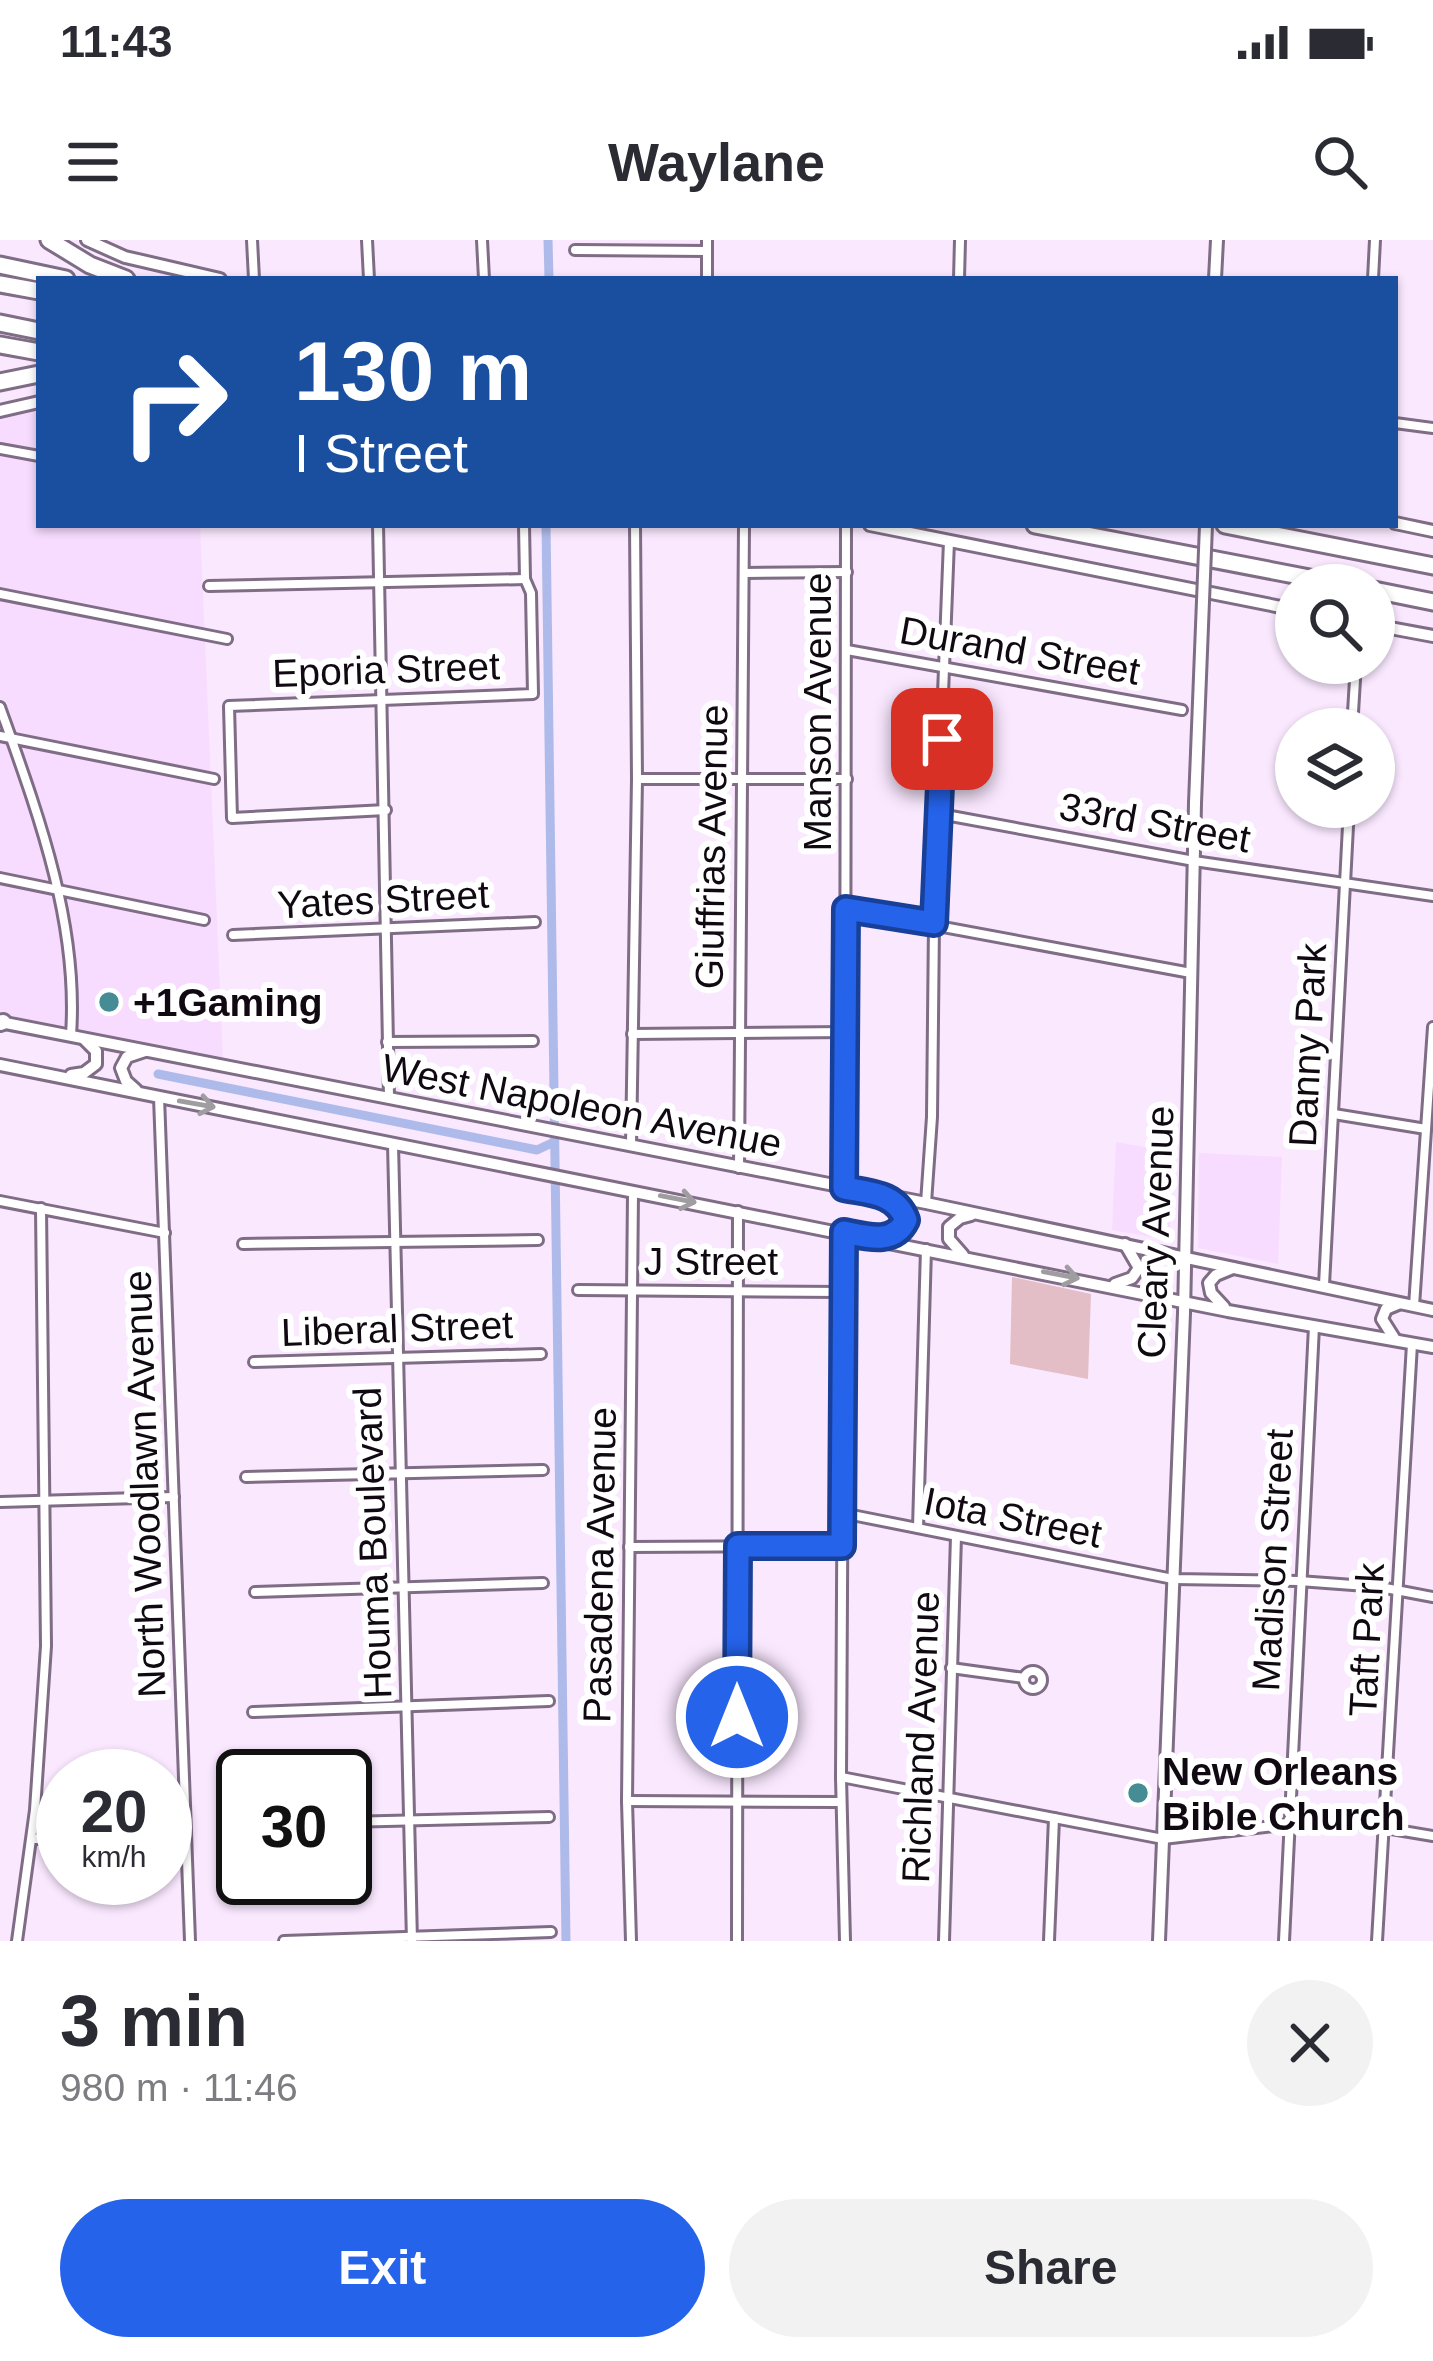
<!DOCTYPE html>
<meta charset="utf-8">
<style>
:root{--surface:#fff;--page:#f2f2f3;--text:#2b2b33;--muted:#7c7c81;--accent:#2563eb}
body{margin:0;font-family:Helvetica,sans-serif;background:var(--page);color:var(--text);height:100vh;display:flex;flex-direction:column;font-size:45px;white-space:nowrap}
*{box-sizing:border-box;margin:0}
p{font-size:39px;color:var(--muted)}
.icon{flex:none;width:66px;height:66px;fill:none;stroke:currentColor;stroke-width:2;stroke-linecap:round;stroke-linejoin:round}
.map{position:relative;height:1701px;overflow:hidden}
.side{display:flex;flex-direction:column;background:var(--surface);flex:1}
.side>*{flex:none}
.hud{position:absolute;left:36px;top:36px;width:1362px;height:252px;border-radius:0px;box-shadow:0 3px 9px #0004;background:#1a4fa0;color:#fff;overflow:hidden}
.tools{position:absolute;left:1275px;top:324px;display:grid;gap:24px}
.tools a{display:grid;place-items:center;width:120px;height:120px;border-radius:50%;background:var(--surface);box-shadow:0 3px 9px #0004;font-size:60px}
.speed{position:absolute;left:36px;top:1509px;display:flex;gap:24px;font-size:60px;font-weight:700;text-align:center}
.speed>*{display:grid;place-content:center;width:156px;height:156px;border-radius:50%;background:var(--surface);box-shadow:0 3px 9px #0004;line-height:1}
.speed small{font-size:30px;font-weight:400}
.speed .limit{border:6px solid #111;border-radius:18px;background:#fff;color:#111}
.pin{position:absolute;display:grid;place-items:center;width:102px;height:102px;color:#fff;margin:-51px;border-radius:24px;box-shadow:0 6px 18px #0006}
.me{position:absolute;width:132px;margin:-66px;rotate:0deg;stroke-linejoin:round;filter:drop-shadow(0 0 9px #0008)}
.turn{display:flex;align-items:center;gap:42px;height:252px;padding:0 60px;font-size:54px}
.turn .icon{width:156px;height:156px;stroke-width:2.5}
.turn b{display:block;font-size:84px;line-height:102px}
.round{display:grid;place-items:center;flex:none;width:126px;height:126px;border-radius:63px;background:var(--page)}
.summary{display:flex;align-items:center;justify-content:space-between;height:204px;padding:0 60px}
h1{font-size:72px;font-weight:700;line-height:90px}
.primary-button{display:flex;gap:24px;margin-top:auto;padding:24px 60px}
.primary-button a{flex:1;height:138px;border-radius:72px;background:var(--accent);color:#fff;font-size:48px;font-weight:700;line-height:138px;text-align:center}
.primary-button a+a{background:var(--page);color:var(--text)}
.status{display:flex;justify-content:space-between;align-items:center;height:84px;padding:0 60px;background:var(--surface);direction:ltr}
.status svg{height:33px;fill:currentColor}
header{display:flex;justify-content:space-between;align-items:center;height:156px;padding:0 60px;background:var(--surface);font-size:54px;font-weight:700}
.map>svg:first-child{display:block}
.built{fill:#f7dcff}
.green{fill:#e4bec6}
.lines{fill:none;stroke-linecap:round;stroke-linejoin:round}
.canal{stroke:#aebae9;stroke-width:9}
.minor-casing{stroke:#7f6c85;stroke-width:14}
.tertiary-casing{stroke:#7f6c85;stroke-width:16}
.secondary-casing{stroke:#7f6c85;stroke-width:16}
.trunk-casing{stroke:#7f6c85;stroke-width:20}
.motorway-casing{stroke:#7f6c85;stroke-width:21}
.minor{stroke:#fff;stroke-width:8}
.tertiary{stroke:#fff;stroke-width:10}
.secondary{stroke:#fff;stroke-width:10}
.trunk{stroke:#fff;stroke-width:14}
.motorway{stroke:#fff;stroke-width:15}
.tertiary-bridge-casing{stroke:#7f6c85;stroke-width:16;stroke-linecap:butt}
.tertiary-bridge{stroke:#fff;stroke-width:10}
.oneway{stroke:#9f9da0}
.route-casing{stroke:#184099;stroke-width:30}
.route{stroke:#2563eb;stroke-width:21}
.poi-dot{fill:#458c94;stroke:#fff;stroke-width:4.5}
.labels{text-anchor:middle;stroke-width:12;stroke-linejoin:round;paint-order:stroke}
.street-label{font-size:39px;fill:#100912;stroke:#fff}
.poi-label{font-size:39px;font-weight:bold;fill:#100912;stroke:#fff;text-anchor:start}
</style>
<div class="status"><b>11:43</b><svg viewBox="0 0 49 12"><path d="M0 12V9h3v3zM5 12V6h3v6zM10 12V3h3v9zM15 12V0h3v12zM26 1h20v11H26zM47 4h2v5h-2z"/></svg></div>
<header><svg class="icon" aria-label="menu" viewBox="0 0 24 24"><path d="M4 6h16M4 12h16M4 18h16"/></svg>Waylane<svg class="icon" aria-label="search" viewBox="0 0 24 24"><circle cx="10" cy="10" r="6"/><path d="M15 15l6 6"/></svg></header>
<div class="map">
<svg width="1433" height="1701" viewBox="0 0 1433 1701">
<rect width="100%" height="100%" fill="#fae8ff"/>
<g class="built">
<path d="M39 166V285H200L223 819 0 774V174Z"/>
<path d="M1116 902 1175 912 1169 1000 1112 990Z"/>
<path d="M1199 913 1282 917 1278 1024 1198 1008Z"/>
</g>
<path class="green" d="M1012 1037 1091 1054 1088 1139 1010 1124Z"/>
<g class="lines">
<g class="canal">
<path d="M548 0 549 39"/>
<path d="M546 285 566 1701"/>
<path d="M158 834 537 910 554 902"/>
</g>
<g class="minor-casing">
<g id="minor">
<path d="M252 0 254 39"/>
<path d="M367 0 369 39"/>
<path d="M482 0 484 39"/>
<path d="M575 10 707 11"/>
<path d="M707 39V0"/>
<path d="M959 39 960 0"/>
<path d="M1373 39 1375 0"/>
<path d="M1395 183 1433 188"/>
<path d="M0 209 39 216"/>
<path d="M378 285 389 857"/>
<path d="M744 333 847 332"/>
<path d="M209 346 525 339"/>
<path d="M0 354 227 399"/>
<path d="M847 410 1182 470"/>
<path d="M0 467C37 571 79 682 71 795"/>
<path d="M1352 489 1356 423"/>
<path d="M0 496 214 539"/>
<path d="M637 539H847"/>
<path d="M386 570 232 578 229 466 533 454 531 353 525 339 524 285"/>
<path d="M940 574 1194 621 1433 656"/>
<path d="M0 638 204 680"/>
<path d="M846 669 1191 733"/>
<path d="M233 695 535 682"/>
<path d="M632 794 846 792"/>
<path d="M387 802 533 801"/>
<path d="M159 857 190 1701"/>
<path d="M1334 874 1426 889"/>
<path d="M393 904 412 1701"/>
<path d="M631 906 637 539 635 285"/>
<path d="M739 928 744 285"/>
<path d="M845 946 846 285"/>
<path d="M0 961 165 993"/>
<path d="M926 963 932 877 934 683 949 301"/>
<path d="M844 986 841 1537 845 1701"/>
<path d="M243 1004 538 1000"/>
<path d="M1324 1045 1349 567"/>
<path d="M578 1050 844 1052"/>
<path d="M1414 1066 1433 787"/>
<path d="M254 1122 541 1114"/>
<path d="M246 1237 543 1230"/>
<path d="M0 1262 174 1257"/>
<path d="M842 1273 1173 1339 1299 1341 1380 1347 1433 1357"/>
<path d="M918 1288 926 1009"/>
<path d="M629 1307 842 1306"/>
<path d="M255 1352 543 1343"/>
<path d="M951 1428 1024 1438"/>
<circle cx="1033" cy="1440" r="9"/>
<path d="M253 1472 549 1461"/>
<path d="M841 1537 1163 1599 1332 1579 1433 1596"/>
<path d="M627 1561 841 1562"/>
<path d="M345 1582 549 1577"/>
<path d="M165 1598H185"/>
<path d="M32 1599H63"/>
<path d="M17 1701 35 1570 46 1406 41 968"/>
<path d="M284 1701 551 1692"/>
<path d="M631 1701 627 1561 633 953"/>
<path d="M737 1701 738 971"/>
<path d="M944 1701 956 1296"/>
<path d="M1049 1701 1054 1578"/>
<path d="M1284 1701 1314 1086"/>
<path d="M1377 1701 1412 1104"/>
</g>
</g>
<g class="tertiary-casing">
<g id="tertiary">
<path d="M87 0 125 17 220 39"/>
<path d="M1215 39 1217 0"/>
<path d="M0 171 39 162"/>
<path d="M1395 283 1433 291"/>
<path d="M870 285 1296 370"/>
<path d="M1374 385 1433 396"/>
<path d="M1159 1701 1184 1073 1195 563"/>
</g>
</g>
<g class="secondary-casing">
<g id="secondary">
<path d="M0 782 926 963 1433 1070"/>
<path d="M0 825 1228 1071 1433 1107"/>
<path d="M71 835 84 833 96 824V811L84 799"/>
<path d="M136 850 126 841 121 828 127 817 145 811"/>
<path d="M883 998 900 991 906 979 898 964 890 959"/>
<path d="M963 1015 949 999V987L960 978 971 975"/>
<path d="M1115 1044 1132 1038 1139 1028 1125 1004"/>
<path d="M1224 1067 1211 1053 1209 1043 1216 1035 1233 1028"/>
<path d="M1394 1098 1382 1079 1386 1069 1398 1064"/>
</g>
</g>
<g class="trunk-casing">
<path id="trunk" d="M0 783 3 782"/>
</g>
<g class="motorway-casing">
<g id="motorway">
<path d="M49 0 90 25 126 39"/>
<path d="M0 25 66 39"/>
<path d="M0 44 39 51"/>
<path d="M0 83 39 91"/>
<path d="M0 105 39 112"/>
<path d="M0 142 39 134"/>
<path d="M1035 285 1346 345"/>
<path d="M1225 285 1433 326"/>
<path d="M1374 350 1433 362"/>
</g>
</g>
<use href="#minor" class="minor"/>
<use href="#tertiary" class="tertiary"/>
<use href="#secondary" class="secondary"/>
<use href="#trunk" class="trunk"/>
<use href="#motorway" class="motorway"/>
<g class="tertiary-bridge-casing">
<path id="tertiary-bridge" d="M1195 563 1206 285"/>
</g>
<use href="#tertiary-bridge" class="tertiary-bridge"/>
</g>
<defs><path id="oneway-shaft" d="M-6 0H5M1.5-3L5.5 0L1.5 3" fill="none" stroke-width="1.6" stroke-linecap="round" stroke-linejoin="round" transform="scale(3)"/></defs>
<g class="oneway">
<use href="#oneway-shaft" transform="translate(197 864) rotate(10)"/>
<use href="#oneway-shaft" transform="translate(678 959) rotate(11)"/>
<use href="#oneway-shaft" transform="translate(1061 1035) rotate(11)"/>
</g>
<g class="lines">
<g class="route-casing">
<path id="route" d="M737 1477 738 1306H842L844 992C868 997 894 1005 906 980 896 953 870 953 844 948L846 669 934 683 942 499"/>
</g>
<use href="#route" class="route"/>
</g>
<g class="poi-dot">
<circle cx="109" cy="762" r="12"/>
<circle cx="1138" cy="1553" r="12"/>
</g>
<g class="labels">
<g class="street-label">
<text transform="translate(1020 410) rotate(10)" y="14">Durand Street</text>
<text transform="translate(386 429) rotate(-2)" y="14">Eporia Street</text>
<text transform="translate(817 472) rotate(-90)" y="14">Manson Avenue</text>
<text transform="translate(1155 582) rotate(10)" y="14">33rd Street</text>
<text transform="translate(711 607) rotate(-89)" y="14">Giuffrias Avenue</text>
<text transform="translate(383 659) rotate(-3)" y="14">Yates Street</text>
<text transform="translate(1307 805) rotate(-87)" y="14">Danny Park</text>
<text transform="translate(582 865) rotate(11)" y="14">West Napoleon Avenue</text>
<text transform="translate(1155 992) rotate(-88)" y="14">Cleary Avenue</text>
<text x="711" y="1035">J Street</text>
<text transform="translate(397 1088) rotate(-2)" y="14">Liberal Street</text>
<text transform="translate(144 1244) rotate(-92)" y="14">North Woodlawn Avenue</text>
<text transform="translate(1013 1277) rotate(11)" y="14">Iota Street</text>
<text transform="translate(372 1303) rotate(-92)" y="14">Houma Boulevard</text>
<text transform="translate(1272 1320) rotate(-87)" y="14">Madison Street</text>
<text transform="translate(599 1325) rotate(-89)" y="14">Pasadena Avenue</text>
<text transform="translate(1366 1400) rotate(-87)" y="14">Taft Park</text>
<text transform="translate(920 1497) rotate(-88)" y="14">Richland Avenue</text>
</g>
<g class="poi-label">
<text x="133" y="776">+1Gaming</text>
<text x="1162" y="1545">New Orleans<tspan x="1162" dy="45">Bible Church</tspan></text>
</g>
</g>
</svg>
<div class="tools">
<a><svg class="icon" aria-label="search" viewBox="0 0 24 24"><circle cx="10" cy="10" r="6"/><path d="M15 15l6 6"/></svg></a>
<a><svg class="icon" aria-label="layers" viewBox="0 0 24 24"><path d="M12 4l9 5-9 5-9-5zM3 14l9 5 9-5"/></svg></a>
</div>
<div class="speed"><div>20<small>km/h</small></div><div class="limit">30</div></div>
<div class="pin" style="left:942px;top:499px;background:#d93025"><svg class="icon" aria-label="arrive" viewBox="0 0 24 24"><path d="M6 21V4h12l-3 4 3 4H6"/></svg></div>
<svg class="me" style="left:737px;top:1477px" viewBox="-20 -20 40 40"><circle r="17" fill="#2563eb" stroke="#fff" stroke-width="3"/><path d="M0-11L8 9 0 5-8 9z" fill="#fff"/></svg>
<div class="hud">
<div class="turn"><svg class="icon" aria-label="right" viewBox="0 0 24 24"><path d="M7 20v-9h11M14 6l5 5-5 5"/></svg><div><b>130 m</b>I Street</div></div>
</div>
</div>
<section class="side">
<div class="summary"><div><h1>3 min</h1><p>980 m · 11:46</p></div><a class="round"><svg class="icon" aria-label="close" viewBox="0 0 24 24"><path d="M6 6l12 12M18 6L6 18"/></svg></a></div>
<div class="primary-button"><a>Exit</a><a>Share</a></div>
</section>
